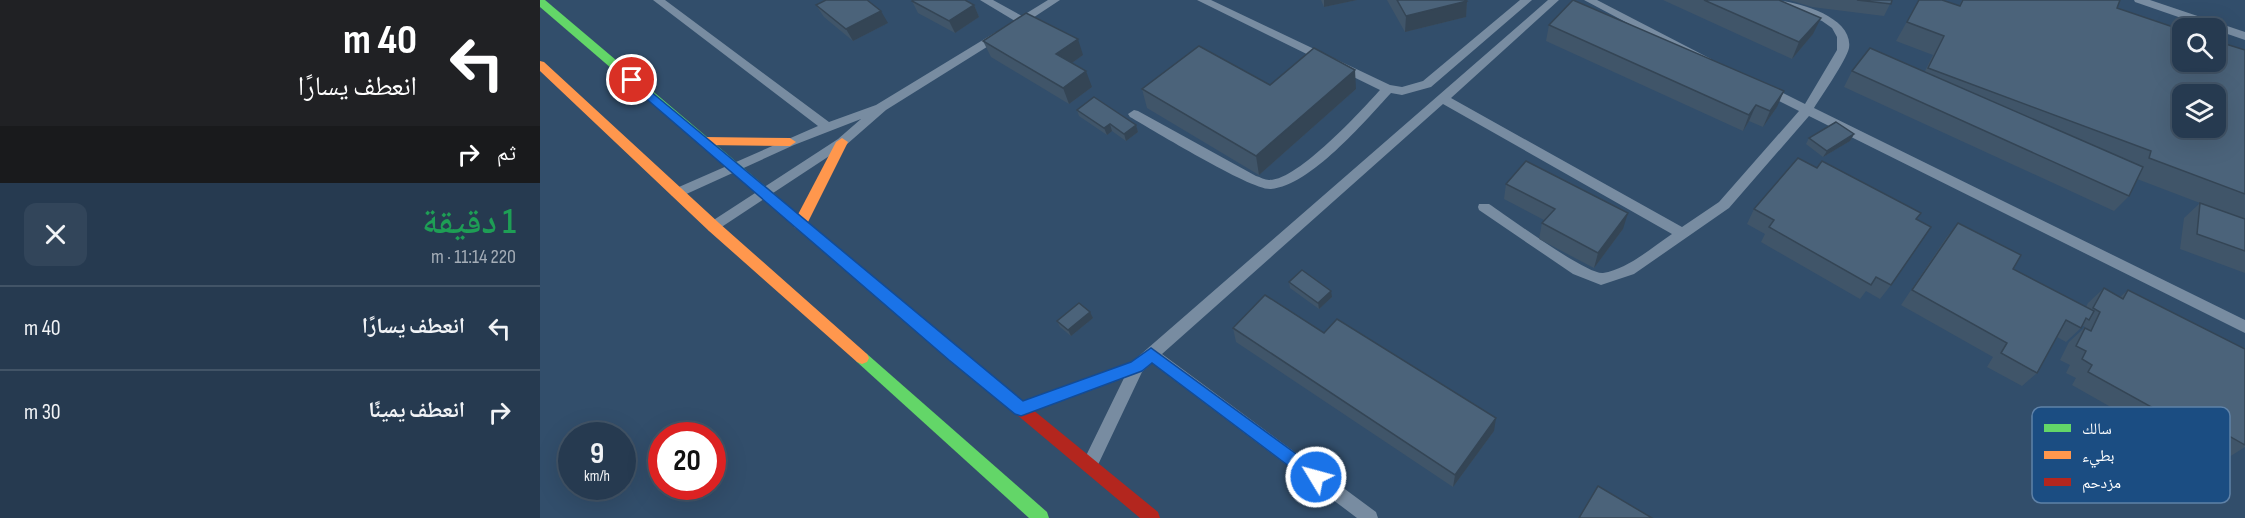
<!DOCTYPE html>
<html lang="ar">
<meta charset="utf-8">
<style>
:root{--surface:#263a50;--page:#32455a;--text:#f1f3f6;--muted:#a4adb7;--line:#425467}
body{margin:0;font-family:"Sofia Sans Condensed","Noto Naskh Arabic",sans-serif;background:var(--page);color:var(--text);direction:rtl;height:100vh;display:flex;flex-direction:column;font-size:22px;white-space:nowrap}
*{box-sizing:border-box;margin:0}
p{font-size:20px;color:var(--muted)}
.icon{flex:none;width:33px;height:33px;fill:none;stroke:currentColor;stroke-width:2;stroke-linecap:round;stroke-linejoin:round}
.map{position:relative;flex:1;overflow:hidden;direction:ltr}
.sheet{display:flex;flex-direction:column;background:var(--surface);width:540px}
.sheet>*{flex:none}
.banner{background:#202124;color:#fff;overflow:hidden}
.fabs{position:absolute;left:1632px;top:18px;display:grid;gap:12px}
.fabs a{display:grid;place-items:center;width:54px;height:54px;border-radius:12px;background:var(--surface);box-shadow:0 6px 24px #0002,0 0 0 2px var(--line);font-size:30px}
.speed{position:absolute;left:18px;top:422px;display:flex;gap:12px;font-size:30px;font-weight:700;text-align:center}
.speed>*{display:grid;place-content:center;width:78px;height:78px;border-radius:50%;background:var(--surface);box-shadow:0 6px 24px #0002,0 0 0 2px var(--line);line-height:1}
.speed small{font-size:15px;font-weight:400}
.speed .limit{border:9px solid #d22;background:#fff;color:#111}
.pin{position:absolute;display:grid;place-items:center;width:51px;height:51px;color:#fff;margin:-26px;border:3px solid #fff;border-radius:50%;box-shadow:0 2px 6px #0007}
.me{position:absolute;width:66px;margin:-33px;rotate:307deg;stroke-linejoin:round;filter:drop-shadow(0 0 4px #0008)}
.turn{display:flex;align-items:center;gap:21px;height:126px;padding:0 24px;font-size:27px}
.turn .icon{width:78px;height:78px;stroke-width:2.5}
.turn b{display:block;font-size:42px;line-height:51px}
.then{display:flex;align-items:center;height:57px;padding:0 24px;background:#0003;gap:12px;font-size:22px}
.round{display:grid;place-items:center;flex:none;width:63px;height:63px;border-radius:12px;background:var(--page)}
.head{display:flex;align-items:center;justify-content:space-between;height:102px;padding:0 24px}
h1{font-size:36px;font-weight:600;line-height:45px;color:#1e9e55}
ul{padding:0;list-style:none}
li{display:flex;align-items:center;gap:18px;height:84px;padding:0 24px;border-top:2px solid var(--line)}
li div{flex:1}
li b{display:block;font-size:22px}
li em{font-style:normal}
main{display:flex;flex:1;min-height:0}
.map>svg:first-child{display:block}
.lines{fill:none;stroke-linecap:round;stroke-linejoin:round}
.lane{fill:#788ca1;fill-rule:evenodd}
.fast{fill:#63d668;fill-rule:evenodd}
.slow{fill:#ff974d;fill-rule:evenodd}
.jam{fill:#b3261e;fill-rule:evenodd}
.wall{fill:#405569}
.shaded-wall{fill:#344555}
.building{fill:#4b637a;stroke:#344555;stroke-width:1.5;fill-rule:evenodd}
.route{fill:#1a73e8;stroke:#114b97;stroke-width:1.5}
.key{fill:#1b4d82;stroke:#5f82a8;stroke-width:1.5}
.key-label{font-size:16px;fill:#fff}
</style>
<main>
<div class="map">
<svg width="1705" height="518" viewBox="0 0 1705 518">
<rect width="100%" height="100%" fill="#324e6b"/>
<g class="lines">
<g class="lane">
<path d="M113 0H125L289 122 336 105 456 32H464L466 35 346 110 306 145 174 232 169 231 167 227 169 223 298 139 321 119 254 145 142 196H132L131 193 132 190 278 126Z"/>
<path d="M440 0H453L482 16 508 0H520L476 29 471 25 475 21Z"/>
<path d="M657 0H671L850 85 862 87 883 81 980 0H992L891 87 862 95 851 93C824 122 771 185 731 189 712 191 613 130 590 117L588 114 594 110 598 111 716 176C720 177 725 180 729 180 757 181 821 111 840 90Z"/>
<path d="M1008 0H1019L911 98 1142 227 1179 202 1259 111 1221 92 1219 89 1221 86H1229L1265 104 1297 50V37L1292 28 1282 21 1231 0C1254 0 1314 16 1309 48 1306 61 1282 95 1274 108L1705 320V333L1269 116 1189 208 1094 274 1061 285 1033 274 939 210 938 207 939 204H949C967 216 1047 275 1063 273 1088 269 1111 248 1132 234L903 104 622 354 836 512 838 518H817L612 363 602 372 556 469 550 471 544 469 542 464 584 378 483 415 478 413 475 408 478 403 592 362Z"/>
<path d="M1044 0H1057L1171 59 1169 62H1161Z"/>
<path d="M1594 0H1610L1705 32V40L1595 2Z"/>
</g>
<g class="fast">
<path d="M0 0H5L400 334 402 338 400 342 395 344 390 342 0 7Z"/>
<path d="M322 352 327 354 507 512 509 518H489L317 362 315 358 317 354Z"/>
</g>
<g class="slow">
<path d="M0 61 4 62 179 223 327 354 329 358 327 362 322 364 317 362 169 231 0 71Z"/>
<path d="M164 137 250 138 256 142 250 146 164 145 158 141Z"/>
<path d="M302 138 308 142 267 224 260 229 255 228 253 224 296 142Z"/>
</g>
<path class="jam" d="M395 332 400 334 618 512 620 518H600L390 342 388 338 390 334Z"/>
</g>
<g class="wall">
<path d="M781 0H817L784 7Z"/>
<path d="M847 0H926L927 1 926 17 865 32Z"/>
<path d="M1123 0H1239L1273 34 1252 59Z"/>
<path d="M1249 0H1352L1344 16 1272 7Z"/>
<path d="M1379 0 1419 6 1422 0H1580L1577 8 1705 50V273L1640 249 1644 218 1660 203 1597 179 1589 196 1574 211 1304 87 1312 71H1385L1393 55 1356 41Z"/>
<path d="M372 1 434 5 439 17 415 33 378 13Z"/>
<path d="M276 5 348 23 313 41 284 17Z"/>
<path d="M1009 25 1237 107 1223 127 1209 121 1203 131 1006 41Z"/>
<path d="M443 41 543 55 532 63 552 87 529 104 451 57Z"/>
<path d="M730 85 816 89 719 175 607 108 602 89Z"/>
<path d="M537 110 596 125 598 132 586 141 572 131 567 135 539 116Z"/>
<path d="M1314 134 1310 141 1283 157 1266 144 1269 138Z"/>
<path d="M966 184 1083 229 1054 268 999 239 1002 223 1004 220 964 199Z"/>
<path d="M1214 209 1376 219 1351 285 1340 299 1326 291 1320 299 1221 242 1225 234 1207 224Z"/>
<path d="M1418 223 1473 269 1546 307 1548 303 1564 288 1580 297 1588 290 1705 349V447L1686 459 1669 449 1657 456 1532 385 1536 378 1526 373 1530 365 1520 360 1529 342 1543 329 1545 327 1543 326 1526 342 1517 337 1497 373 1482 386 1447 367 1453 357 1361 305 1406 238Z"/>
<path d="M749 282 792 297 779 309 750 288Z"/>
<path d="M553 318 531 336 520 327 517 321Z"/>
<path d="M693 328 784 333 954 431 913 487 696 342Z"/>
</g>
<g class="shaded-wall">
<path d="M784 0H817L784 7Z"/>
<path d="M927 1 926 17 865 32 866 16Z"/>
<path d="M434 5 439 17 415 33 409 21Z"/>
<path d="M341 11 348 23 313 41 306 29Z"/>
<path d="M1281 18 1273 34 1252 59 1259 42Z"/>
<path d="M538 39 543 55 522 70 516 54Z"/>
<path d="M815 70 816 89 719 175 716 156Z"/>
<path d="M546 71 552 87 529 104 523 88Z"/>
<path d="M1244 91 1237 107 1223 127 1230 111Z"/>
<path d="M1216 105 1209 121 1203 131 1209 115Z"/>
<path d="M570 124 572 131 567 135 564 128Z"/>
<path d="M596 125 598 132 586 141 584 134Z"/>
<path d="M1314 134 1310 141 1283 157 1287 151Z"/>
<path d="M1088 213 1083 229 1054 268 1058 253Z"/>
<path d="M791 291 792 297 779 309 778 303Z"/>
<path d="M550 312 553 318 531 336 528 330Z"/>
<path d="M956 418 954 431 913 487 915 475Z"/>
</g>
<g class="building">
<path d="M286 0H327L341 11 306 29 276 5Z"/>
<path d="M373 0H425L434 5 409 21 372 1Z"/>
<path d="M857 0H926L927 1 866 16Z"/>
<path d="M1033 0 1244 91 1230 111 1216 105 1209 115 1009 25Z"/>
<path d="M1164 0H1239L1281 18 1259 42Z"/>
<path d="M1317 0H1352L1351 4Z"/>
<path d="M1379 0H1402L1420 6 1423 0H1580L1577 8 1642 30V62H1676V41L1705 50V194L1609 158 1611 151 1388 68 1404 36 1367 22ZM1642 94H1676V128H1642Z"/>
<path d="M486 13 538 39 516 54 546 71 523 88 443 41Z"/>
<path d="M659 46 730 85 774 48 815 70 716 156 602 89Z"/>
<path d="M1330 48 1603 167 1589 196 1312 71Z"/>
<path d="M554 97 596 125 584 134 570 124 564 128 537 110Z"/>
<path d="M1296 122 1314 134 1287 151 1269 138Z"/>
<path d="M1258 158 1277 168 1282 161 1381 213 1376 219 1391 227 1351 285 1336 277 1331 285 1229 227 1234 220 1214 209Z"/>
<path d="M986 161 1088 213 1058 253 1002 223 1015 209 966 184Z"/>
<path d="M1660 203 1705 219V251L1657 234Z"/>
<path d="M1418 223 1481 255 1473 269 1554 311 1549 320 1546 318 1541 328 1526 320 1497 373 1461 353 1467 343 1372 290Z"/>
<path d="M762 270 791 291 778 303 749 282Z"/>
<path d="M1564 288 1583 299 1588 290 1705 349V445L1682 432 1678 444 1548 372 1552 365 1542 359 1546 351 1536 346 1545 328 1551 331 1560 312 1553 308Z"/>
<path d="M725 295 784 333 797 319 956 418 915 475 693 328Z"/>
<path d="M539 303 550 312 528 330 517 321Z"/>
<path d="M1058 486 1112 518H1039Z"/>
</g>
<path class="route" d="M92 76 483 401 591 362 611 348 781 472 784 477 781 482 776 485 770 482 612 363 602 371 481 416 475 414 409 360 88 83V78Z"/>
<rect x="1492" y="407" width="198" height="96" rx="9" class="key"/>
<rect x="1504" y="424" width="27" height="8" fill="#63d668"/>
<rect x="1504" y="451" width="27" height="8" fill="#ff974d"/>
<rect x="1504" y="478" width="27" height="8" fill="#b3261e"/>
<g class="key-label">
<text x="1542" y="434">سالك</text>
<text x="1542" y="461">بطيء</text>
<text x="1542" y="488">مزدحم</text>
</g>
</svg>
<div class="fabs">
<a><svg class="icon" aria-label="search" viewBox="0 0 24 24"><circle cx="10" cy="10" r="6"/><path d="M15 15l6 6"/></svg></a>
<a><svg class="icon" aria-label="layers" viewBox="0 0 24 24"><path d="M12 4l9 5-9 5-9-5zM3 14l9 5 9-5"/></svg></a>
</div>
<div class="speed"><div>9<small>km/h</small></div><div class="limit">20</div></div>
<div class="pin" style="left:92px;top:80px;background:#d93025"><svg class="icon" aria-label="arrive" viewBox="0 0 24 24"><path d="M6 21V4h12l-3 4 3 4H6"/></svg></div>
<svg class="me" style="left:776px;top:477px" viewBox="-20 -20 40 40"><circle r="17" fill="#1a73e8" stroke="#fff" stroke-width="3"/><path d="M0-11L8 9 0 5-8 9z" fill="#fff"/></svg>
</div>
<section class="sheet">
<div class="banner">
<div class="turn"><svg class="icon" aria-label="left" viewBox="0 0 24 24"><path d="M17 20v-9H6M10 6l-5 5 5 5"/></svg><div><b>40 m</b>انعطف يسارًا</div></div>
<div class="then">ثم<svg class="icon" aria-label="right" viewBox="0 0 24 24"><path d="M7 20v-9h11M14 6l5 5-5 5"/></svg></div>
</div>
<div class="head"><div><h1>1 دقيقة</h1><p>220 m · 11:14</p></div><a class="round"><svg class="icon" aria-label="close" viewBox="0 0 24 24"><path d="M6 6l12 12M18 6L6 18"/></svg></a></div>
<ul>
<li><svg class="icon" aria-label="left" viewBox="0 0 24 24"><path d="M17 20v-9H6M10 6l-5 5 5 5"/></svg><div><b>انعطف يسارًا</b></div><em>40 m</em></li>
<li><svg class="icon" aria-label="right" viewBox="0 0 24 24"><path d="M7 20v-9h11M14 6l5 5-5 5"/></svg><div><b>انعطف يمينًا</b></div><em>30 m</em></li>
</ul>
</section>
</main>
